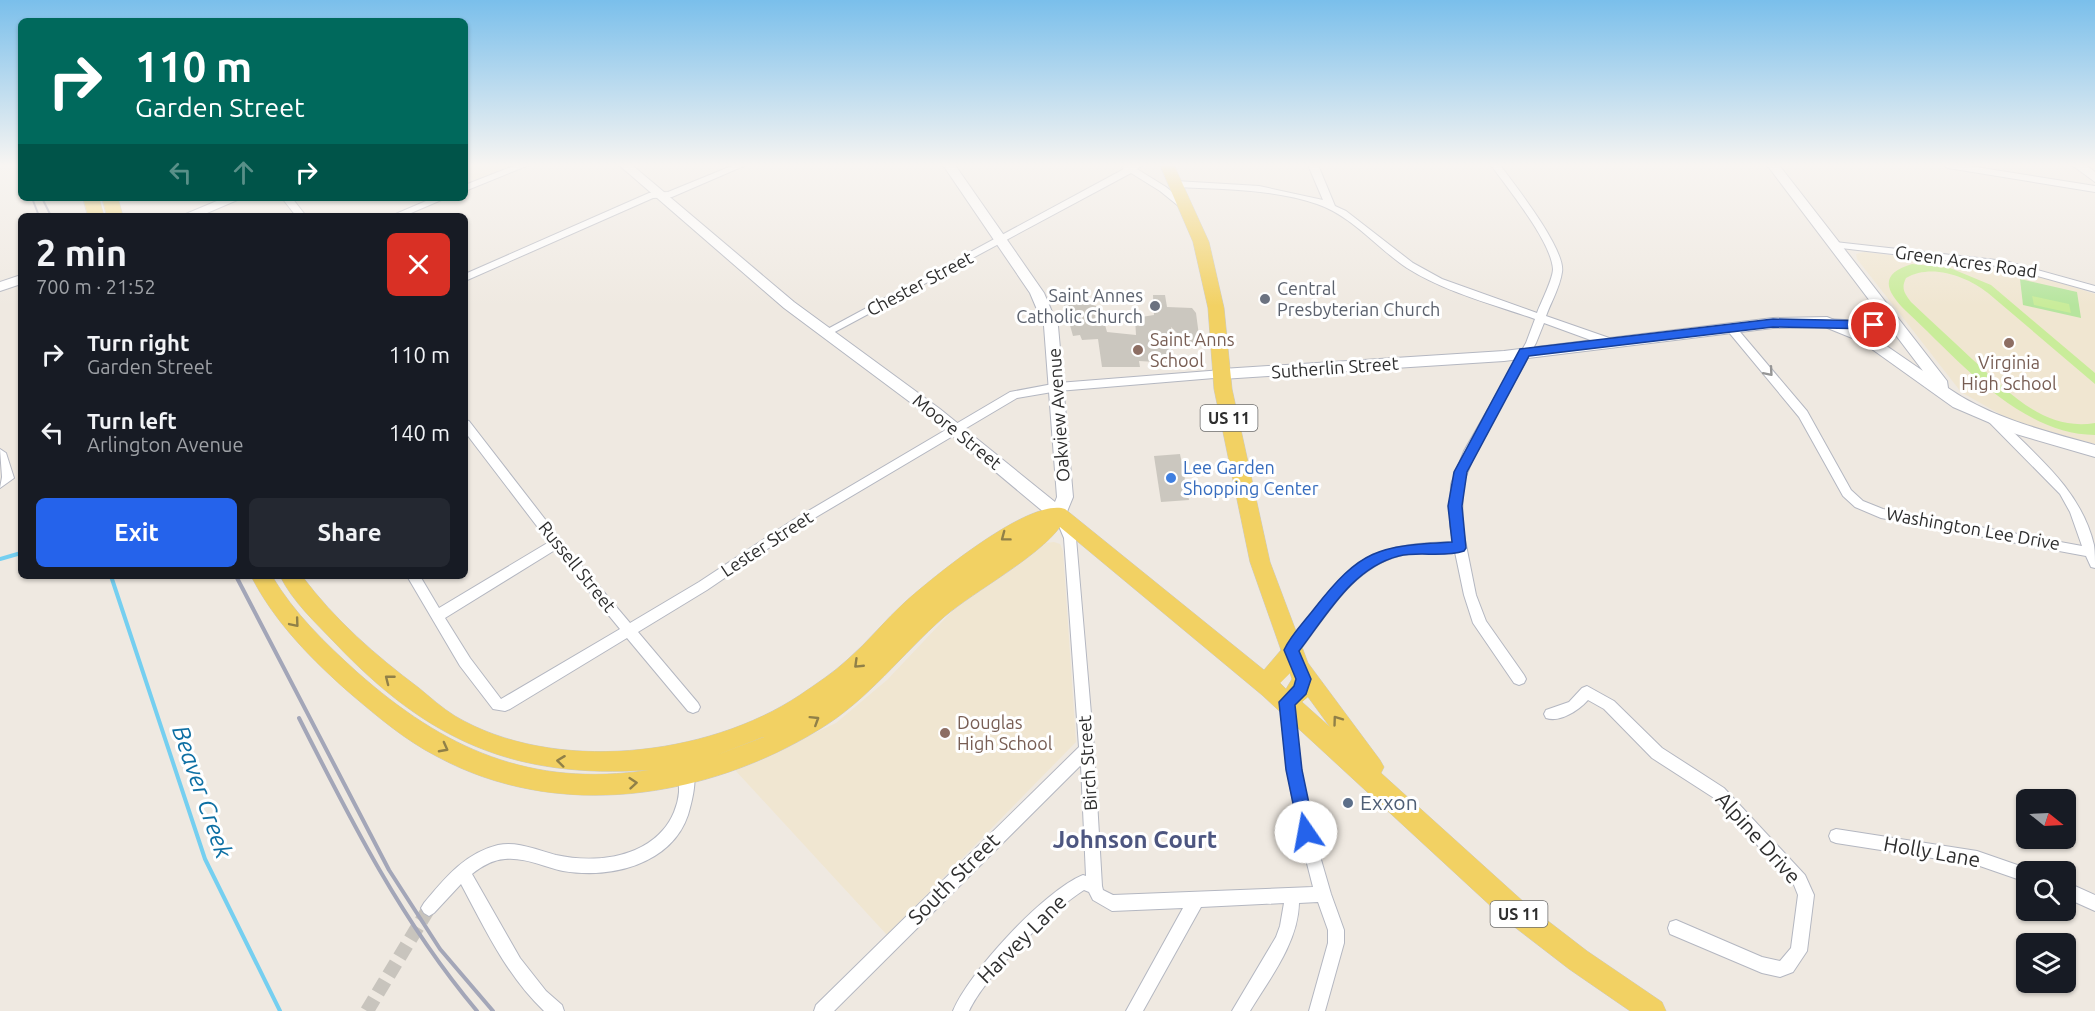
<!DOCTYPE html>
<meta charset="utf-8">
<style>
:root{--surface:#171b24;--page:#242831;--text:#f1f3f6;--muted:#9ea1a6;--accent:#2563eb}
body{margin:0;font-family:Ubuntu,sans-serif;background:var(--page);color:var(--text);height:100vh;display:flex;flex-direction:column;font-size:22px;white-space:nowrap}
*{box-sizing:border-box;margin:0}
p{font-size:20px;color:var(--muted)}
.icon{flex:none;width:33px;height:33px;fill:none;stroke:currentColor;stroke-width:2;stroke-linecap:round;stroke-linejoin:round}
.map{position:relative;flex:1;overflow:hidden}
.sheet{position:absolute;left:18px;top:213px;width:450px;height:366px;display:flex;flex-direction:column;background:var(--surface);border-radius:9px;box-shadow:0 2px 4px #0004}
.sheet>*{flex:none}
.banner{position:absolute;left:18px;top:18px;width:450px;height:183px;border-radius:9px;box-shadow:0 2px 4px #0004;background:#00695c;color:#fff;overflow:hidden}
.needle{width:39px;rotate:108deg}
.controls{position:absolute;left:2016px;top:789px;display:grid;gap:12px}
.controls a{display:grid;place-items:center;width:60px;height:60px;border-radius:9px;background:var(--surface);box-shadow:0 2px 4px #0004;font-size:30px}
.pin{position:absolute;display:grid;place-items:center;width:51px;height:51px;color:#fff;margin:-26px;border:3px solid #fff;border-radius:50%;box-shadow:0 2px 6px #0007}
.me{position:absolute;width:66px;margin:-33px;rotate:348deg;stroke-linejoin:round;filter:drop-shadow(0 0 4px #0008)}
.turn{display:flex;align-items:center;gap:21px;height:126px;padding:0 18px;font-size:27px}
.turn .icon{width:78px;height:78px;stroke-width:2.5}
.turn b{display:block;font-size:42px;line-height:51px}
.lanes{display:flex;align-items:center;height:57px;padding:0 18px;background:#0003;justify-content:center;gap:30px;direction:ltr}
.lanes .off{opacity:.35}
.round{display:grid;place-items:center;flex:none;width:63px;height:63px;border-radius:9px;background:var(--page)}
.head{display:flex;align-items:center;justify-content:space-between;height:102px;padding:0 18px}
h1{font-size:36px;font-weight:600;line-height:45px}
.cta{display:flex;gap:12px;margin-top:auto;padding:12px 18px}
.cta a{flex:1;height:69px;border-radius:9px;background:var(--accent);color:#fff;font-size:24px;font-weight:600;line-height:69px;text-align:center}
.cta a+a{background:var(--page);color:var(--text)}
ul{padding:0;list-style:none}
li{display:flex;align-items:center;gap:18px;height:78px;padding:0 18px}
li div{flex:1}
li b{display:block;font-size:22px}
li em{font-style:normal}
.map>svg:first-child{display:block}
.education{fill:#f0e6d1}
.green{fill:#b6e59e}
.pitch{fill:#c9ec9a}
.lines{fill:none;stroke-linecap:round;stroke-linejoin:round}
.stream{stroke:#75cff0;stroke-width:4}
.building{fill:#cbc7bf}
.street-tunnel{stroke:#c8c4bd;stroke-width:14;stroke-dasharray:14 7;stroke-linecap:butt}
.street-casing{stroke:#b4b7c1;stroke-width:2}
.secondary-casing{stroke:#b4b7c1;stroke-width:2}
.primary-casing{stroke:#c9c9c9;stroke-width:1}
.street{fill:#fff;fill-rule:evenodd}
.secondary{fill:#fff;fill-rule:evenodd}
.primary{fill:#f2d163;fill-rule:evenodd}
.rail-far1{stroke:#a3a6b8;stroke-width:2}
.rail{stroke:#a3a6b8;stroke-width:4}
.oneway{stroke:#969696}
.oneway2{stroke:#908048}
.route{fill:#2563eb;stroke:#184099;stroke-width:1.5}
.worship-dot{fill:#6b7280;stroke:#fff;stroke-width:2}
.education-dot{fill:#8d6e63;stroke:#fff;stroke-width:2}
.shop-dot{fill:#3f7fe0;stroke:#fff;stroke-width:2}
.service-dot{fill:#5c6f8a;stroke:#fff;stroke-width:2}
.labels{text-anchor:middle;stroke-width:6;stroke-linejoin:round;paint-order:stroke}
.shield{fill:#fff;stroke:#6d6d6d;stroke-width:1.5}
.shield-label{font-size:16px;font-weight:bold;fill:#2e2e2e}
.street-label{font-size:18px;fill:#2e2e2e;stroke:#fff}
.worship-label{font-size:18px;fill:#5b616d;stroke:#fff;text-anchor:start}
.education-label{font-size:18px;fill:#785e54;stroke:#fff;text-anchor:start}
.shop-label{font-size:18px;fill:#366cbe;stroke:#fff;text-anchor:start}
.near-service-label{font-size:21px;fill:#4e5e75;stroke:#fff;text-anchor:start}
.near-street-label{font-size:21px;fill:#2e2e2e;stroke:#fff}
.near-water-label{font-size:24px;font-style:italic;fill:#0d6fa3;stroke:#fff}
.near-neighbourhood-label{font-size:24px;font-weight:bold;fill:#4d5680;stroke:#fff}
</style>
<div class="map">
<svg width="2095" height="1011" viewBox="0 0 2095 1011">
<rect width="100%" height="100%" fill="#efe9e1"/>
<g class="education">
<path d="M465 165H518L476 182 465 171Z"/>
<path d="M1864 252 1998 268 2036 275 2095 294V444L2012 421 1961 392 1857 259 1856 254Z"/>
<path d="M1054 542 1060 544 1063 551 1076 742 887 935 735 770 836 723 887 680 957 606 1045 543Z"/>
</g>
<path class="green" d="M2020 279 2077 292 2081 318 2023 305Z"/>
<g class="pitch">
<path d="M1912 264 1950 268 1991 285 2095 373V384L1988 293C1967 276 1931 263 1906 278 1901 288 1904 293 1911 302 1931 321 1952 340 1972 359 2007 390 2043 432 2095 423V435C2019 434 1959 360 1906 311 1885 290 1879 274 1912 264Z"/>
<path d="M2032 296 2069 304 2071 313 2034 305Z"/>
</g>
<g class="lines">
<g class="stream">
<path d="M0 559 21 553"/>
<path d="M111 576 205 859 280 1011"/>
</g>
</g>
<g class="building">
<path d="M1153 295H1165L1167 307 1192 308 1196 313 1200 343 1190 346 1171 327 1173 363 1139 361 1140 367H1102L1098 339 1082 340 1080 335 1073 336 1064 304 1081 302 1100 307 1107 332 1136 335 1135 318 1154 315Z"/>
<path d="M1180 454 1189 500 1161 502 1154 456Z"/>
</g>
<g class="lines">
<path class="street-tunnel" d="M367 1011 429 908"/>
<g class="street-casing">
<g id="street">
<path d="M516 165H529L465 191V185Z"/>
<path d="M734 165H746L672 197 653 198 465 281V274L649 193 668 192Z"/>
<path d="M1124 165H1143L1137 169 1166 187 1189 206 1184 209 1181 208 1160 191 1131 173 831 334H823L822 332 1124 169 1122 167Z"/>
<path d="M1308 165H1318L1335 206 1346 211 1413 263 1442 279 1537 313C1541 302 1553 279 1553 269 1551 241 1508 189 1491 165H1500C1515 185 1566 250 1562 272 1560 287 1551 302 1546 316L1615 340 1616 343 1615 346H1607L1544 323 1536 343 1476 451 1463 484 1462 525 1476 595 1486 621 1524 675 1526 679 1524 683 1519 685 1514 683 1473 623 1464 595 1455 552C1435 552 1414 552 1395 557 1350 571 1324 619 1297 654L1292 656 1287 654 1285 650C1292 637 1304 625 1313 613 1359 554 1378 544 1453 542L1450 525 1451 484 1464 451 1526 343 1535 319C1492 304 1445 292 1407 268 1377 248 1352 216 1317 204 1274 189 1221 189 1176 187L1171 184 1176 181 1259 186 1323 200Z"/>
<path d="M1943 165H1963L2095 186V192L1948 168Z"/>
<path d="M282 198H292L306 216H296Z"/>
<path d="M433 198H446L404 216H391Z"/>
<path d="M1835 242 2005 261 2095 286V292L2005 267 1832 247 1830 245Z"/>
<path d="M1827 319 1897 323 1902 326 1897 329 1823 324 1822 322 1823 320Z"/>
<path d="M1731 325 1735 326 1807 411 1851 490 1863 501 1883 509 2082 546 2070 512 2060 494 1988 421 1986 418 1988 415H1996C2034 454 2081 489 2094 545 2095 552 2095 561 2095 568L2091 567 2086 556 1881 518 1855 507 1843 496 1799 417 1727 330 1726 328 1727 326Z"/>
<path d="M1222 370 1226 371 1227 374 1226 377 1058 391 1017 398 801 526 707 590 638 632 698 703 700 707 698 711 693 713 688 711 627 638 510 709 505 711 493 709 460 666 407 576H420L439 608 549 542 465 432V420L469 421 575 558 630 623 699 582 793 520 1010 392 1058 383ZM555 550 620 629 501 699 470 658 445 618Z"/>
<path d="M0 449 6 453 14 478 0 488 2 477Z"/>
<path d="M1062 514 1066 516 1076 538 1094 749 1102 886 1103 890 1113 895 1313 887 1299 832 1287 770 1280 703 1282 699 1287 697 1292 699 1301 770 1313 832 1331 894 1344 930V943L1325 1011H1309L1328 943V930L1318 902 1299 903C1298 943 1270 978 1250 1011H1232L1276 937 1280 926 1284 903 1201 907 1143 1011H1126L1183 908 1112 911 1093 900 1089 892 1084 890C1051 911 985 976 969 1011H953C969 972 1044 891 1083 875L1086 876 1081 765 834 1011H814L816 1005 1079 747 1064 538 1056 519 1058 516Z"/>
<path d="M1587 686 1614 701 1662 748 1724 788 1805 875 1814 895 1807 951 1793 972 1780 977 1762 973 1670 934 1668 928 1670 922 1676 920 1762 957 1780 961 1791 948 1798 895 1794 885 1714 798 1652 758 1604 709 1588 700C1579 710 1560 723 1546 718L1544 714 1546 710 1569 702 1582 688Z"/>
<path d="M687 763 692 765C698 779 692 801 688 815 671 865 610 879 563 871 544 867 525 857 505 859 492 860 482 866 472 874L520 958 546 991 562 1005 564 1011H544C507 976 485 929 461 884L434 913 429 916 424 913 421 908 424 903C445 878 465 853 498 845 518 841 537 850 556 855 592 863 638 859 663 830 672 820 678 805 679 792 679 783 678 774 682 765Z"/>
<path d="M1836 829 1977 851 2026 868 2032 872H2026V882L1977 865 1836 843 1831 841 1829 836 1831 831Z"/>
<path d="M2066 882 2095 895V911L2066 898Z"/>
</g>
</g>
<g class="secondary-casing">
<g id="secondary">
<path d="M619 165H632L794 302 940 409 1055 502 1057 497 1044 326 1030 293 943 165H955L1044 293 1058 326 1073 497 1064 519H1052L930 417 784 308Z"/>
<path d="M1767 165H1779L1947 381 1948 388C1991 418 2045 431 2095 445V457L2016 434 1953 407 1862 342 1825 327 1773 328 1504 361 1222 379 1215 374 1222 369 1504 351 1773 318 1827 317 1872 336 1923 371Z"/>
<path d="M2072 165H2086L2095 172V182Z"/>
<path d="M224 198H242L200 216H181Z"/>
<path d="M21 275V284L0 291V282Z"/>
</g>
</g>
<g class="primary-casing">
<g id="primary">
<path d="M1160 165H1174L1209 242 1224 308 1232 389 1270 562 1308 663 1380 760 1384 767 1381 773 1526 904 1587 951 1662 1002 1666 1011H1630L1569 969 1508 922 1262 695 1060 527C1037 558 976 590 944 617 902 654 868 700 820 729 706 799 557 822 436 756 405 740 378 717 352 695 313 661 275 623 251 576H272C294 613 325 643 357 672 444 749 531 788 649 770 514 779 428 741 335 643 315 622 293 602 280 576H302C335 620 375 655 419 688 430 697 442 708 455 716 553 774 707 757 800 695 816 684 833 673 847 660 868 642 885 620 905 602 932 578 1030 497 1065 509L1264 670 1281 650 1250 562 1214 389 1208 308 1193 242ZM1290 673 1292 679 1286 689 1280 683ZM1308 697 1330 727 1302 702ZM763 737 714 756 764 737Z"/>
<path d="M83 198H99L104 216H88Z"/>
<path d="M102 198H118L123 216H107Z"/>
</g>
</g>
<use href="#street" class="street"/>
<use href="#secondary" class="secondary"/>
<use href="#primary" class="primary"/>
<g class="rail-far1">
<path d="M19 165 21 170"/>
<path d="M32 198 39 216"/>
<path d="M42 198 51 216"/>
</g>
<g class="rail">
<path d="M236 576 389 870 440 949 493 1011"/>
<path d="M299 718C351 821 402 922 477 1011"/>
</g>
</g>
<defs><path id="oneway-chevron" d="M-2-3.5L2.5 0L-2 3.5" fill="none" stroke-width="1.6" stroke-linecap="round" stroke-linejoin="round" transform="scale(1.5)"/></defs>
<use class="oneway" href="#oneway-chevron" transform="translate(1769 372) rotate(49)"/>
<g class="oneway2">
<use href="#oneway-chevron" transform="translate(1005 537) rotate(143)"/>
<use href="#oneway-chevron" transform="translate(295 623) rotate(50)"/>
<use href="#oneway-chevron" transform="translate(858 664) rotate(136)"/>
<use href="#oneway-chevron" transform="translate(389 679) rotate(-142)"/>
<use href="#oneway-chevron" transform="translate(815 720) rotate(-32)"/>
<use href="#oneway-chevron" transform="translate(1337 720) rotate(-126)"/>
<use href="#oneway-chevron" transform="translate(444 748) rotate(28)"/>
<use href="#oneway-chevron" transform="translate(561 761) rotate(-173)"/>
<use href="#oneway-chevron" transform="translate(633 783) rotate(-5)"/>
</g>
<linearGradient id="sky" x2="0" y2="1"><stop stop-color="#7abfeb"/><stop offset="0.54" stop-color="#f8f5f2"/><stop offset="1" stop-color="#f8f5f2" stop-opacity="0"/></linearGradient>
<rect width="2095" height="306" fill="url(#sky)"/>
<path class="route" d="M1773 319 1874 321 1879 325 1874 329 1773 327 1529 356 1467 472 1462 506 1466 548 1464 551C1443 558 1420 551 1399 556 1352 568 1327 615 1299 651L1311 679 1306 694 1295 705 1302 770 1315 832 1312 837 1306 840 1300 837 1286 770 1279 702 1294 686 1296 679 1284 650C1291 635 1304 622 1314 609 1361 549 1377 546 1452 542L1448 506 1454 472 1520 349Z"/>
<g class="worship-dot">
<circle cx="1265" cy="299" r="6"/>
<circle cx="1155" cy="306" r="6"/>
</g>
<g class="education-dot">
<circle cx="2009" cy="343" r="6"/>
<circle cx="1138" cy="350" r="6"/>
<circle cx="945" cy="733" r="6"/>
</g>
<circle class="shop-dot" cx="1171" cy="478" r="6"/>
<circle class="service-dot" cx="1348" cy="803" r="6"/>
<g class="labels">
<g class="shield">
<rect x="1200.5" y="405" width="57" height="26" rx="4.5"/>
<rect x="1490.5" y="901" width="57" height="26" rx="4.5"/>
</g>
<g class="shield-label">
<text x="1229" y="424">US 11</text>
<text x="1519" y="920">US 11</text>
</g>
<g class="street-label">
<text transform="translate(1966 262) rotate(8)" y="6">Green Acres Road</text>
<text transform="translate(920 284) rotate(-28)" y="6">Chester Street</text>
<text transform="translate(1335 368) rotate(-4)" y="6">Sutherlin Street</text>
<text transform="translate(1059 415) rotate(-94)" y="6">Oakview Avenue</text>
<text transform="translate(957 432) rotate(39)" y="6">Moore Street</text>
<text transform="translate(1973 529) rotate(10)" y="6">Washington Lee Drive</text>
<text transform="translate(767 544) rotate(-33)" y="6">Lester Street</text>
<text transform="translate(577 567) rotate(51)" y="6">Russell Street</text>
<text transform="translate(1088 763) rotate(-94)" y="6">Birch Street</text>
</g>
<g class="worship-label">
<text x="1277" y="295">Central<tspan x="1277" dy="21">Presbyterian Church</tspan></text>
<text x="1143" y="302" text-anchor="end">Saint Annes<tspan x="1143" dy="21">Catholic Church</tspan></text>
</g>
<g class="education-label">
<text x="1150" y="346">Saint Anns<tspan x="1150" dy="21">School</tspan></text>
<text x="2009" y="369" text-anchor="middle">Virginia<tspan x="2009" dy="21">High School</tspan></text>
<text x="957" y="729">Douglas<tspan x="957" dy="21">High School</tspan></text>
</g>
<g class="shop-label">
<text x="1183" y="474">Lee Garden<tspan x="1183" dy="21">Shopping Center</tspan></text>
</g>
<g class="near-service-label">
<text x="1360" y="810">Exxon</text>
</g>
<g class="near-street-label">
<text transform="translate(1758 838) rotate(48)" y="7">Alpine Drive</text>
<text transform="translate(1932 852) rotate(10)" y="7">Holly Lane</text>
<text transform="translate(954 879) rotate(-45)" y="7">South Street</text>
<text transform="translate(1022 939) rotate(-45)" y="7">Harvey Lane</text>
</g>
<g class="near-water-label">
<text transform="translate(202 792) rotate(71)" y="8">Beaver Creek</text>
</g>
<g class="near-neighbourhood-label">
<text x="1135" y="848">Johnson Court</text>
</g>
</g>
</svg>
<div class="controls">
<a><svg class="needle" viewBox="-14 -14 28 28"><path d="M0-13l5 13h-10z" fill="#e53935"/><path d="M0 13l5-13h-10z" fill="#9ea1a6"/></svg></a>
<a><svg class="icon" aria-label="search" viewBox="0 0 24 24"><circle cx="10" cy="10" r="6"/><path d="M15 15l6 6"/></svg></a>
<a><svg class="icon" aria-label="layers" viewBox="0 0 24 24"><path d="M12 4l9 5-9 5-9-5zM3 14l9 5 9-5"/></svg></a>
</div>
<div class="pin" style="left:1874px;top:325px;background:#d93025"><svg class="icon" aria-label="arrive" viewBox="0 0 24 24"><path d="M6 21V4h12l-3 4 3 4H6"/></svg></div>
<svg class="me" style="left:1306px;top:832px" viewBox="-20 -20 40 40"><circle r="19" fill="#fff"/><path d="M0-13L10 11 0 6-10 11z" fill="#2563eb"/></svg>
<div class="banner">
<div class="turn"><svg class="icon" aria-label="right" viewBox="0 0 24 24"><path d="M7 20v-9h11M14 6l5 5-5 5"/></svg><div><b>110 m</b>Garden Street</div></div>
<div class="lanes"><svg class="icon off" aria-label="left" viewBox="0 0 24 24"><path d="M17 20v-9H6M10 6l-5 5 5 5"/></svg><svg class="icon off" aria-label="ahead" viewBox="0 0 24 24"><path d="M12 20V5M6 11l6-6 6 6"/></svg><svg class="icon" aria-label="right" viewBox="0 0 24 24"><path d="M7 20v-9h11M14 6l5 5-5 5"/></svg></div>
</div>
<section class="sheet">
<div class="head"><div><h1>2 min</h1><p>700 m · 21:52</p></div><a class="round" style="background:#d93025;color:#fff"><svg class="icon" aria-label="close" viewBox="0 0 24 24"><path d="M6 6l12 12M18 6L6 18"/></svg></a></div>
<ul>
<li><svg class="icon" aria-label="right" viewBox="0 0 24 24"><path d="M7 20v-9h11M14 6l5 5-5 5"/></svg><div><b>Turn right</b><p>Garden Street</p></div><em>110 m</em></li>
<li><svg class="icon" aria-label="left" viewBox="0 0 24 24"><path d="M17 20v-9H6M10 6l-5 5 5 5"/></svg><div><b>Turn left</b><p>Arlington Avenue</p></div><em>140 m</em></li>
</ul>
<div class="cta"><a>Exit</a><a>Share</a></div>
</section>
</div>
